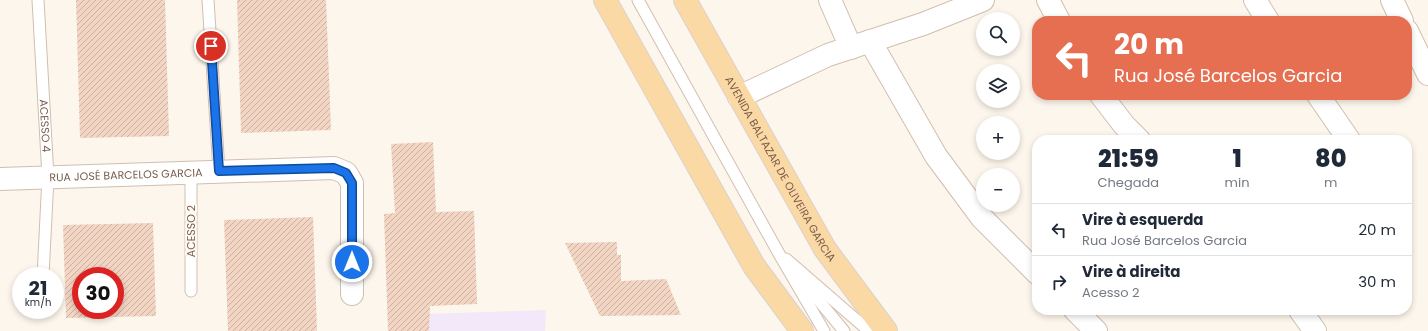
<!DOCTYPE html>
<html lang="pt">
<meta charset="utf-8">
<style>
:root{--surface:#fff;--page:#f2f2f3;--text:#1f2937;--muted:#747a83;--line:#e0e1e3}
body{margin:0;font-family:Poppins,sans-serif;background:var(--page);color:var(--text);height:100vh;display:flex;flex-direction:column;font-size:15px;white-space:nowrap}
*{box-sizing:border-box;margin:0}
p{font-size:13px;color:var(--muted)}
.icon{flex:none;width:22px;height:22px;fill:none;stroke:currentColor;stroke-width:2;stroke-linecap:round;stroke-linejoin:round}
.map{position:relative;flex:1;overflow:hidden}
.sheet{position:absolute;left:1032px;top:135px;width:380px;height:180px;display:flex;flex-direction:column;background:var(--surface);border-radius:16px;box-shadow:0 2px 6px #0003}
.sheet>*{flex:none}
.banner{position:absolute;left:1032px;top:16px;width:380px;height:84px;border-radius:16px;box-shadow:0 2px 6px #0003;background:#e76f51;color:#fff;overflow:hidden}
.fabs{position:absolute;left:976px;top:12px;display:grid;gap:8px}
.fabs a{display:grid;place-items:center;width:44px;height:44px;border-radius:50%;background:var(--surface);box-shadow:0 2px 6px #0003;font-size:20px}
.speed{position:absolute;left:12px;top:267px;display:flex;gap:8px;font-size:20px;font-weight:700;text-align:center}
.speed>*{display:grid;place-content:center;width:52px;height:52px;border-radius:50%;background:var(--surface);box-shadow:0 2px 6px #0003;line-height:1}
.speed small{font-size:10px;font-weight:400}
.speed .limit{border:6px solid #d22;background:#fff;color:#111}
.pin{position:absolute;display:grid;place-items:center;width:34px;height:34px;color:#fff;margin:-17px;border:2px solid #fff;border-radius:50%;box-shadow:0 1px 4px #0007}
.me{position:absolute;width:44px;margin:-22px;rotate:0deg;stroke-linejoin:round;filter:drop-shadow(0 0 3px #0008)}
.turn{display:flex;align-items:center;gap:14px;height:84px;padding:0 16px;font-size:18px}
.turn .icon{width:52px;height:52px;stroke-width:2.5}
.turn b{display:block;font-size:28px;line-height:34px}
.eta{display:flex;justify-content:space-evenly;align-items:center;height:68px;text-align:center}
.eta b{font-size:24px;font-weight:800;line-height:28px}
ul{padding:0;list-style:none}
li{display:flex;align-items:center;gap:12px;height:52px;padding:0 16px;border-top:1px solid var(--line)}
li div{flex:1}
li b{display:block;font-size:15px}
li em{font-style:normal}
.map>svg:first-child{display:block}
.education{fill:#f3e8fa}
.building{fill:url(#building-hatch);fill-rule:evenodd}
.lines{fill:none;stroke-linecap:round;stroke-linejoin:round}
.service-casing{stroke:#d1beb0;stroke-width:13}
.minor-casing{stroke:#d1beb0;stroke-width:24}
.primary-casing{stroke:#dad1cd;stroke-width:24}
.service{stroke:#fff;stroke-width:11}
.minor{stroke:#fff;stroke-width:22}
.primary{stroke:#fbd9a5;stroke-width:22}
.route-casing{stroke:#114b97;stroke-width:10}
.route{stroke:#1a73e8;stroke-width:7}
.labels{text-anchor:middle;stroke-width:4;stroke-linejoin:round;paint-order:stroke}
.street-label{font-size:11px;fill:#7a5c4d;stroke:#fffaf3}
</style>
<div class="map">
<svg width="1428" height="331" viewBox="0 0 1428 331">
<defs>
<pattern id="building-hatch" width="6" height="6" patternUnits="userSpaceOnUse"><rect width="6" height="6" fill="#f3d5c3"/><path d="M-1 1l2-2M0 6l6-6M5 7l2-2" fill="none" stroke="#cab0a1"/></pattern>
</defs>
<rect width="100%" height="100%" fill="#fdf6ec"/>
<path class="education" d="M546 310 545 331H392L393 315Z"/>
<g class="building">
<path d="M76 0H165L169 136 80 138Z"/>
<path d="M237 0H326L331 130 241 133Z"/>
<path d="M433 142 436 212 474 211 477 304 430 306 429 331H388L384 214 395 213 391 144Z"/>
<path d="M313 217 317 331H228L224 220Z"/>
<path d="M153 223 156 316 66 318 63 225ZM81 276H115V310H81Z"/>
<path d="M617 242V255H621V281L666 279 681 315 600 316 565 243Z"/>
</g>
<g class="lines">
<g class="service-casing">
<g id="service">
<path id="s1" d="M38 0 48 177 43 276"/>
<path d="M208 0 219 171"/>
<path d="M638 0 778 252 824 331"/>
<path d="M191 172V291"/>
<path d="M786 259 869 331"/>
<path d="M801 279 844 331"/>
</g>
</g>
<g class="minor-casing">
<g id="minor">
<path d="M830 0 851 48"/>
<path d="M1048 0 1059 21"/>
<path d="M1255 0 1268 21"/>
<path d="M1392 0 1402 21"/>
<path d="M1407 31 1428 74"/>
<path d="M870 41 936 156 982 218 1037 273"/>
<path d="M1101 95 1124 125 1139 140"/>
<path d="M1318 95 1349 140"/>
<path d="M739 97 828 55 923 24 983 0"/>
<path id="s2" d="M0 179 334 168 346 173 352 183V294"/>
<path d="M1075 310 1096 331"/>
<path d="M1300 310 1315 331"/>
</g>
</g>
<g class="primary-casing">
<g id="primary">
<path d="M605 0 754 266 802 331"/>
<path id="s3" d="M685 0 825 249 886 331"/>
</g>
</g>
<use href="#service" class="service"/>
<use href="#minor" class="minor"/>
<use href="#primary" class="primary"/>
</g>
<g class="lines">
<g class="route-casing">
<path id="route" d="M211 46 219 171 334 168 346 173 352 183V262"/>
</g>
<use href="#route" class="route"/>
</g>
<g class="labels">
<g class="street-label">
<text dy="4" stroke="none"><textPath href="#s1" startOffset="126">ACESSO 4</textPath></text>
<text dy="4" stroke="none"><textPath href="#s3" startOffset="194">AVENIDA BALTAZAR DE OLIVEIRA GARCIA</textPath></text>
<text dy="4" stroke="none"><textPath href="#s2" startOffset="126">RUA JOSÉ BARCELOS GARCIA</textPath></text>
<text transform="translate(191 231) rotate(-90)" y="4">ACESSO 2</text>
</g>
</g>
</svg>
<div class="fabs">
<a><svg class="icon" aria-label="search" viewBox="0 0 24 24"><circle cx="10" cy="10" r="6"/><path d="M15 15l6 6"/></svg></a>
<a><svg class="icon" aria-label="layers" viewBox="0 0 24 24"><path d="M12 4l9 5-9 5-9-5zM3 14l9 5 9-5"/></svg></a>
<a>+</a>
<a>−</a>
</div>
<div class="speed"><div>21<small>km/h</small></div><div class="limit">30</div></div>
<div class="pin" style="left:211px;top:46px;background:#d93025"><svg class="icon" aria-label="arrive" viewBox="0 0 24 24"><path d="M6 21V4h12l-3 4 3 4H6"/></svg></div>
<svg class="me" style="left:352px;top:262px" viewBox="-20 -20 40 40"><circle r="17" fill="#1a73e8" stroke="#fff" stroke-width="3"/><path d="M0-11L8 9 0 5-8 9z" fill="#fff"/></svg>
<div class="banner">
<div class="turn"><svg class="icon" aria-label="left" viewBox="0 0 24 24"><path d="M17 20v-9H6M10 6l-5 5 5 5"/></svg><div><b>20 m</b>Rua José Barcelos Garcia</div></div>
</div>
<section class="sheet">
<div class="eta">
<div><b>21:59</b><p>Chegada</p></div>
<div><b>1</b><p>min</p></div>
<div><b>80</b><p>m</p></div>
</div>
<ul>
<li><svg class="icon" aria-label="left" viewBox="0 0 24 24"><path d="M17 20v-9H6M10 6l-5 5 5 5"/></svg><div><b>Vire à esquerda</b><p>Rua José Barcelos Garcia</p></div><em>20 m</em></li>
<li><svg class="icon" aria-label="right" viewBox="0 0 24 24"><path d="M7 20v-9h11M14 6l5 5-5 5"/></svg><div><b>Vire à direita</b><p>Acesso 2</p></div><em>30 m</em></li>
</ul>
</section>
</div>
